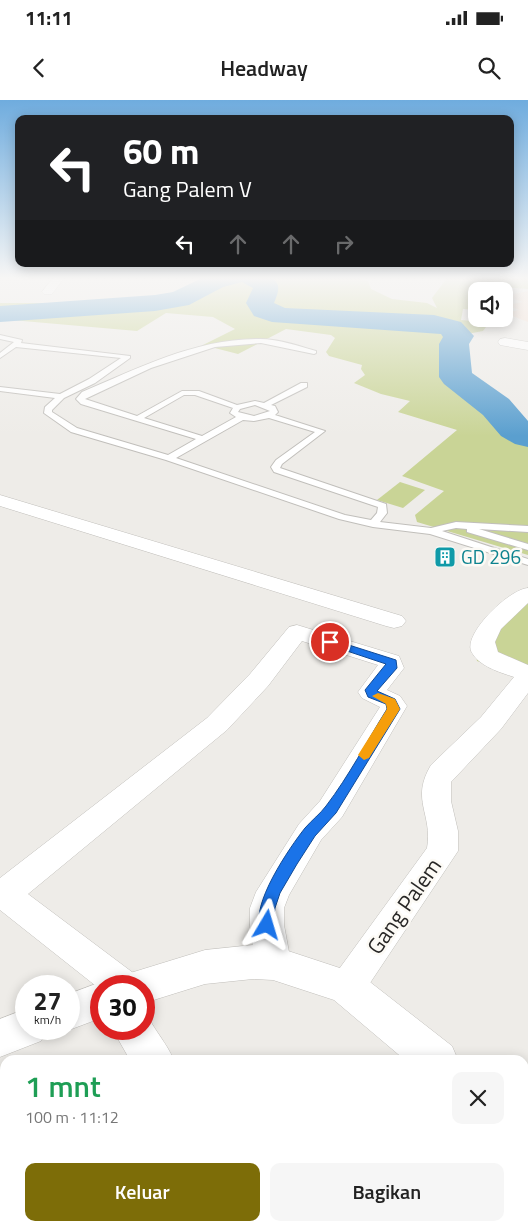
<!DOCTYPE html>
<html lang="id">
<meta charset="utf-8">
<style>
:root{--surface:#fff;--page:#f6f6f6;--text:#222;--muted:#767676;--accent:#7d6d08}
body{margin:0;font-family:"Titillium Web",sans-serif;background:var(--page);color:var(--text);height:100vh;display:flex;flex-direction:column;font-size:19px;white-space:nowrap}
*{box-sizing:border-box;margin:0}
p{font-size:16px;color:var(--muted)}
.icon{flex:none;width:28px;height:28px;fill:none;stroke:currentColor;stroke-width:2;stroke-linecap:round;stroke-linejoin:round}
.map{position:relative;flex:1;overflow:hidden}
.side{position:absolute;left:0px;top:955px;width:529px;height:176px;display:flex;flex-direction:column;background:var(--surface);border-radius:15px 15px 0 0;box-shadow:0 2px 12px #0003}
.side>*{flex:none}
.banner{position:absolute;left:15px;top:15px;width:499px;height:152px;border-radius:10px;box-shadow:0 2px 12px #0003;background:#202124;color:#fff;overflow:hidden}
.controls{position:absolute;left:468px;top:182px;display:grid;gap:10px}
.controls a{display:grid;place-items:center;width:45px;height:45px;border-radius:10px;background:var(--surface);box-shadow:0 2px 12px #0003;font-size:25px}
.speed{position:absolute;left:15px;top:875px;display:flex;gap:10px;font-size:25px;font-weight:700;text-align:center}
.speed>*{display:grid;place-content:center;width:65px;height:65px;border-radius:50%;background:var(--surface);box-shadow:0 2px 12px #0003;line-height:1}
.speed small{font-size:12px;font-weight:400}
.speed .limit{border:8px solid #d22;background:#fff;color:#111}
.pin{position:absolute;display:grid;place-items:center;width:42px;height:42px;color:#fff;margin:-21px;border:2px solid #fff;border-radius:50%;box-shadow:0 1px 5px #0007}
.me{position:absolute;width:55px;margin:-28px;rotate:7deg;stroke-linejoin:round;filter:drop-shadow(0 0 4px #0008)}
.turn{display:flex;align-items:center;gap:18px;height:105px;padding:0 25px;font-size:22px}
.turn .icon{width:65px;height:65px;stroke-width:2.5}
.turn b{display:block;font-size:35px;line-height:42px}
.lanes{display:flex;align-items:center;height:48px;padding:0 25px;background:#0003;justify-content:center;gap:25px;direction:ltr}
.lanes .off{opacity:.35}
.round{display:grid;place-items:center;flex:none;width:52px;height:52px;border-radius:10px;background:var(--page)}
.head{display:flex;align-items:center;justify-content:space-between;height:85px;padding:0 25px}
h1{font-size:30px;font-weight:600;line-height:38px;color:#1e9e55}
.action{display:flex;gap:10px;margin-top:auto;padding:10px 25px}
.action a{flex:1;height:58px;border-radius:10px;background:var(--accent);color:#fff;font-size:20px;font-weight:600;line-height:58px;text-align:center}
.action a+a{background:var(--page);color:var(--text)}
.status{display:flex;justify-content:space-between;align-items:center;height:35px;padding:0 25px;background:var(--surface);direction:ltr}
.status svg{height:14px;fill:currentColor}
header{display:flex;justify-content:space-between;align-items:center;height:65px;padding:0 25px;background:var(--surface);font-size:22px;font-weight:600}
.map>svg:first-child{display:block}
.education{fill:#f4ded0}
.green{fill:#c9d496}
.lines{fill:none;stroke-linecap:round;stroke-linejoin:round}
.river{fill:#5a9fcf;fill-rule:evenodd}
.service-casing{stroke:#c1bfbb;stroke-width:2}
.minor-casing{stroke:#c1bfbb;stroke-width:1}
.tertiary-casing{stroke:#c1bfbb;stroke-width:1}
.service{fill:#fff;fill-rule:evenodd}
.minor{fill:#fff;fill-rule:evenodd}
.tertiary{fill:#fff;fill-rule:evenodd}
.route{fill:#1a73e8;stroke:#114b97}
.slow{fill:#f59e0b}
.labels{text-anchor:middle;stroke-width:5;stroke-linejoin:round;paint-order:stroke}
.culture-label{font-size:19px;fill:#0d838f;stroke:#fcfaf5;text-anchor:start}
.near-street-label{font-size:22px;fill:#282726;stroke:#fcfaf5}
</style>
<div class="status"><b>11:11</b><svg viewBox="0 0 49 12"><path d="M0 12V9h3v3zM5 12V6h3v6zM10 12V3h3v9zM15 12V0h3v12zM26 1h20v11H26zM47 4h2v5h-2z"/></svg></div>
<header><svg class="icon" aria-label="back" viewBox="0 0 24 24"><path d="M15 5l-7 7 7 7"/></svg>Headway<svg class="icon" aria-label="search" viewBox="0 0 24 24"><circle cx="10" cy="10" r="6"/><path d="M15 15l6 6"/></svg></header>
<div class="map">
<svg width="528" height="1131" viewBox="0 0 528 1131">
<rect width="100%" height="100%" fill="#eeece8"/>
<path class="education" d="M528 191V222L505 213 519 210 507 205 523 202 506 196Z"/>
<g class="green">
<path d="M207 178H356L368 181 371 189 392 199 427 203 437 208 432 198 447 178H528V189L491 186 488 191H476V210L463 209 461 220 484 222 486 227 483 231 467 234 446 261C446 267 447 274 450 280 460 298 508 338 528 343V455L417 422 415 415 444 391 402 376 457 330 398 312 410 301 381 294 354 283 365 275 361 269 362 265 329 256 326 252 335 238 331 235 286 229 238 254 203 245 235 229 213 217 166 213 137 231 0 219V203H89L161 200 177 195Z"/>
<path d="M400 382 425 390 403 408 377 400Z"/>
<path d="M528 495V577L477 561 476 552Z"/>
</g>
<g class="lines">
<path class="river" d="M202 178H272C282 185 278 193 274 203L285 208 434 215 461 222 474 236 469 244 472 273 509 299 528 321V347L515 344 501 336 483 315 444 284 439 277V244L443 237 441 234 272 222 254 216 246 203 253 188 242 182 223 187 189 205 155 211 0 222V206L155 195 173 192Z"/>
<g class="service-casing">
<path id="service" d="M0 235 22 240 21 243 130 256V258L95 283 64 298 52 310V312L77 328 168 355 196 339 81 304 76 299 82 292C139 268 197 238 260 239 279 239 298 246 316 251V253L314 254 261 243 215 247 151 268 85 299 137 316 182 291H199L237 305 255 301 264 303 301 283H307V287L271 305 275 306 278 312 275 315 325 331 282 364 280 368 386 404 387 413 380 422 431 428 456 422 528 426V432L479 429 528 444V450L467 432V429L456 428 442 431 528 459V465L430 434 373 427 339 419 166 360 71 332 44 313 45 307 55 298 0 291V287L60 294 89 279 121 258 16 247 0 258V253L14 242 0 239ZM184 295H195L233 308 230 313 236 317 202 336 144 318ZM255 305 270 311 254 316 238 312 240 309ZM269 318 315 332 276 360 271 367 274 372 378 407 377 413 371 420 345 415 176 358 243 320 254 321Z"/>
</g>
<g class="minor-casing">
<g id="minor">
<path d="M53 178H64L52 194H44L42 192Z"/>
<path d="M505 238 528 242V250L500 245 498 242 500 239Z"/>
<path d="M0 395 402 516 406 521 402 526 394 528 386 526 0 406Z"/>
<path d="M528 488V503L501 529 495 542 498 552 528 565V593L501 629 451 682V701L458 731V751L360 898 347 903 334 898 329 887 334 876 427 748C433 714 410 700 431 665L481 617 514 577C499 572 478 566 471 551 464 532 511 488 528 488Z"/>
<path d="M297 525 399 556 404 568 387 590 400 596 407 606 342 717 321 740 289 795 284 808V825L291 863 286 874 273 878 260 874 255 863 250 825V808L256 792 299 724 320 701 380 607 362 598 358 592 378 565 302 541 268 586 227 630 28 794 136 875 141 886H101V890L0 810V778L207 618 250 574 289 527Z"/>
<path d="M144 915 148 917C156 932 167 944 174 960H130L118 939 116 929H144Z"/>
</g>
</g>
<g class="tertiary-casing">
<g id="tertiary">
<path d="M253 845 273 846 361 875 452 946 458 960H405L334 900 273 880 253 879 205 884 144 903V886H121L127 874 205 850Z"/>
<path d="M101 882 113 886H101V918L69 930 64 929H69V894Z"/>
<path d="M26 909V929H47L41 941 0 957V919Z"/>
<path d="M524 1011 528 1013V1061L524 1059Z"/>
</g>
</g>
<use href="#service" class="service"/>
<use href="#minor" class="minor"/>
<use href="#tertiary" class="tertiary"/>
</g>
<linearGradient id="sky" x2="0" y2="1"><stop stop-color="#6facde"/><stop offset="0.53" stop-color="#f7f6f5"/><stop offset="1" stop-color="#f7f6f5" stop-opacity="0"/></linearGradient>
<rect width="528" height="336" fill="url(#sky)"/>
<path class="route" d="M330 539 396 560 397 568 377 591 395 599 400 609 336 713 315 736 297 764 280 793 275 808 272 830 267 832 261 830C249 806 290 747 305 728 312 720 320 714 326 706 349 676 367 641 387 609L386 604 368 597 365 590 386 564 326 544 324 542Z"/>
<path class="slow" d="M378 593 395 599 400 609 369 658 364 660 358 655 387 609 386 604 372 596Z"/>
<defs>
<g id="building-square" transform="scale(1.125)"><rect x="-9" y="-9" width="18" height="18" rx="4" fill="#0f9aa8" stroke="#fcfaf5"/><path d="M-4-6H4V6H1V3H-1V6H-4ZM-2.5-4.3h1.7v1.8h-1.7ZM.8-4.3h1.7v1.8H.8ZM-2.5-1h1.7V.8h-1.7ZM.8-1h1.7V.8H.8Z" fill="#fff"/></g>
</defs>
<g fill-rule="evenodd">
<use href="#building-square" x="445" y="457"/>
</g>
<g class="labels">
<g class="culture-label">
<text x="461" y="464">GD 296</text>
</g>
<g class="near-street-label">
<text transform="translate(404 806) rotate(-55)" y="8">Gang Palem</text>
</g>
</g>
</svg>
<div class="controls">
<a><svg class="icon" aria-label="sound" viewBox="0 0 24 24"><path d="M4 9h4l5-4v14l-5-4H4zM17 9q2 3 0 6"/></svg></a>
</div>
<div class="speed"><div>27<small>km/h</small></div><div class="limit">30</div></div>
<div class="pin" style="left:330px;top:542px;background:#d93025"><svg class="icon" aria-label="arrive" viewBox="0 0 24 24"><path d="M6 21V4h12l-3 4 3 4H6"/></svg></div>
<svg class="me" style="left:267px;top:825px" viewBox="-20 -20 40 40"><path d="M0-17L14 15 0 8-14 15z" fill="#1a73e8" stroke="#fff" stroke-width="4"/></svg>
<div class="banner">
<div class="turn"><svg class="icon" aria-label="left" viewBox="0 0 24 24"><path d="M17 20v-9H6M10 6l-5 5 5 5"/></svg><div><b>60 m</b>Gang Palem V</div></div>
<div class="lanes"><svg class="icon" aria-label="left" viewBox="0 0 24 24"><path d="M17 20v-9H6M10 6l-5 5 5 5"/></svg><svg class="icon off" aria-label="ahead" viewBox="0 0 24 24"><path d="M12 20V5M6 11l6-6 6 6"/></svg><svg class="icon off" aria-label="ahead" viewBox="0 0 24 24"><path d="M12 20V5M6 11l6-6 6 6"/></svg><svg class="icon off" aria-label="right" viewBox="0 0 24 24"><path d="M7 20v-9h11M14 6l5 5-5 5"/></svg></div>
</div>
<section class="side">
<div class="head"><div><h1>1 mnt</h1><p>100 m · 11:12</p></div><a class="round"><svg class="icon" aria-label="close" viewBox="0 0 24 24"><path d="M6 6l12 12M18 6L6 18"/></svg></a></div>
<div class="action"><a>Keluar</a><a>Bagikan</a></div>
</section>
</div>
